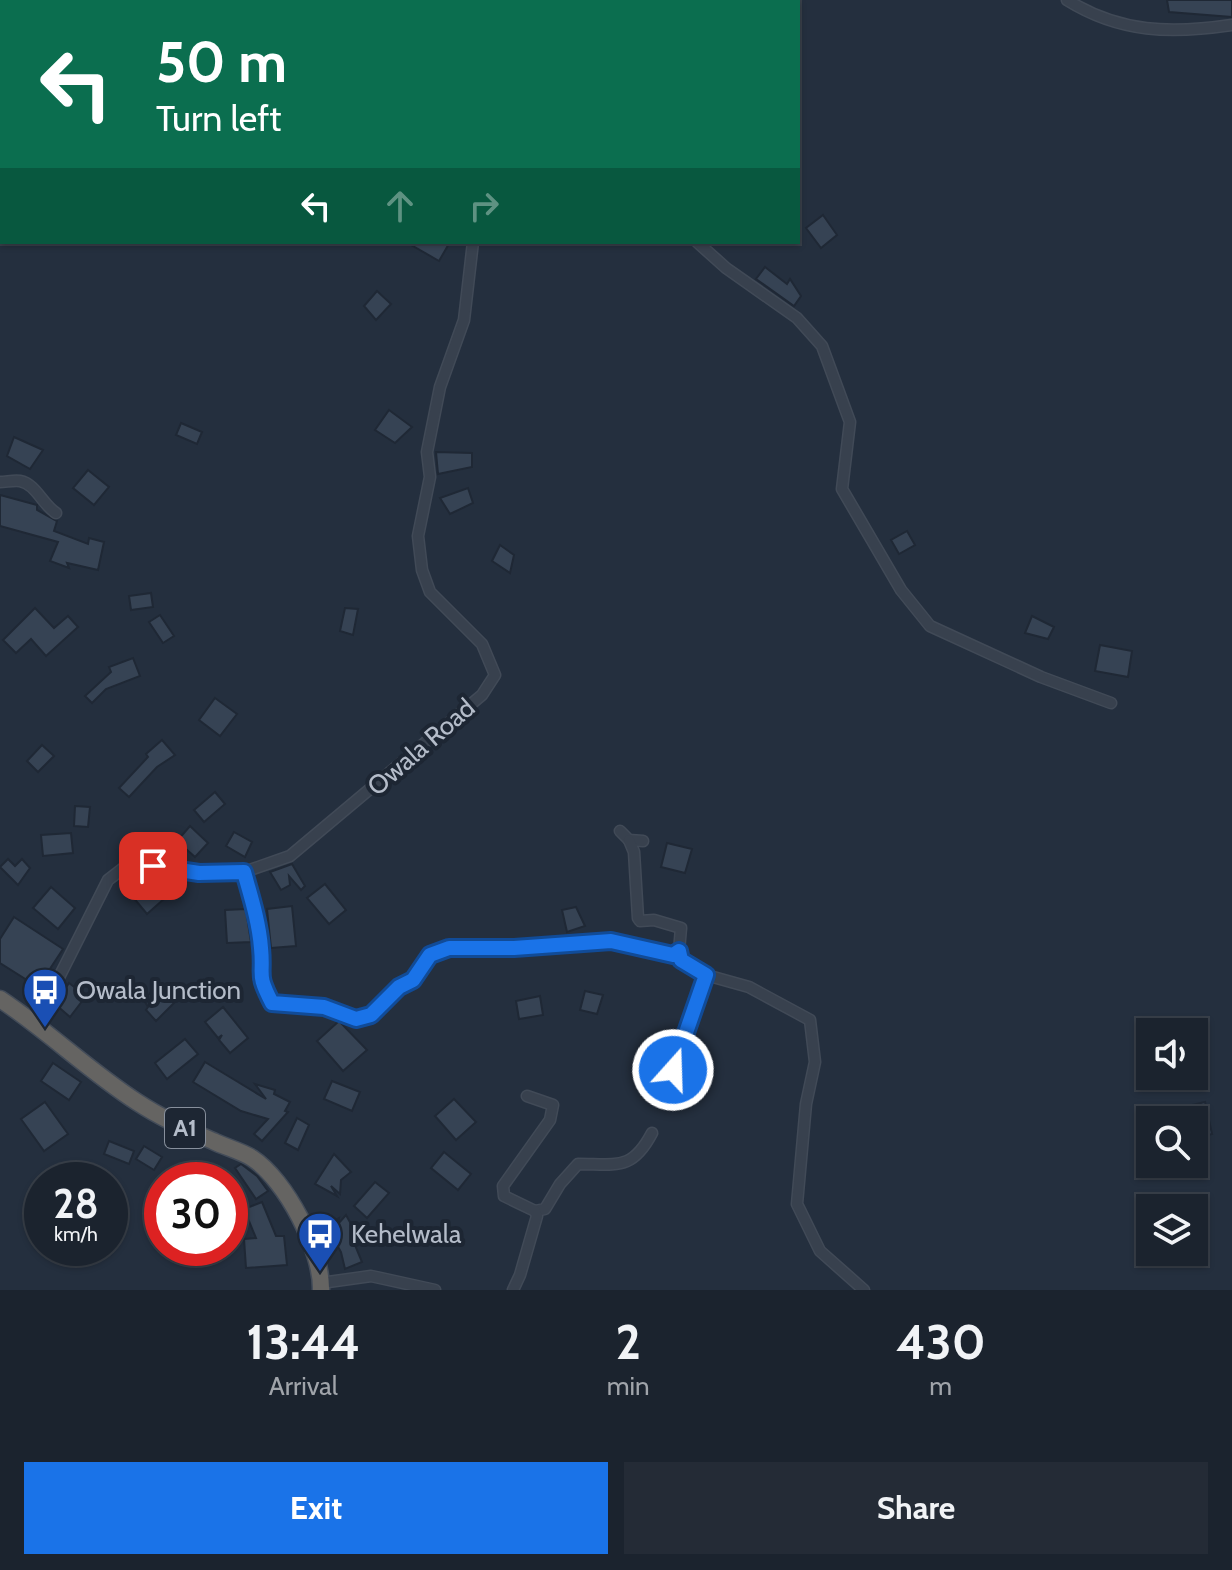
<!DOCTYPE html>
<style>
:root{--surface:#1b232e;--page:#242b36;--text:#f1f3f6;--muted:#a0a4aa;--line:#39404a;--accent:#1a73e8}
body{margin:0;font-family:Cabin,sans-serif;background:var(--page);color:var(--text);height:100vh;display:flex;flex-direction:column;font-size:30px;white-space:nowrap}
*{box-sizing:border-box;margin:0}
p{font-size:26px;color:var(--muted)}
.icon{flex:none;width:44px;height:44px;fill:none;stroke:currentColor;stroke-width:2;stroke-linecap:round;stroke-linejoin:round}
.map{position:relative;height:1290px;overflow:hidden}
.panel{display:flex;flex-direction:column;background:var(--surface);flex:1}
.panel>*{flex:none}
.banner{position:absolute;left:0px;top:0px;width:800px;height:244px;box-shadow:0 2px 6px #0004,0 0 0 2px var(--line);background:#0b6e4f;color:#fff;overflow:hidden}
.buttons{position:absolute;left:1136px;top:1018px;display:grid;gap:16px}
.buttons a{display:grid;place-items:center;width:72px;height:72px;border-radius:0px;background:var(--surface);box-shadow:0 2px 6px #0004,0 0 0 2px var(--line);font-size:40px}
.speed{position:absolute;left:24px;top:1162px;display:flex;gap:16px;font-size:40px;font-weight:700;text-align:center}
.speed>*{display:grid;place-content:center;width:104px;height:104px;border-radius:50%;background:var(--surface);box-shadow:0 2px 6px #0004,0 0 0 2px var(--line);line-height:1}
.speed small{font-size:20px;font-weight:400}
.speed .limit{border:12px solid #d22;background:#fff;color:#111}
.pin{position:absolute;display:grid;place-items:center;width:68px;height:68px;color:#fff;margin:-34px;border-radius:16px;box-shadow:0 4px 12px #0006}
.me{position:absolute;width:88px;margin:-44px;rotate:20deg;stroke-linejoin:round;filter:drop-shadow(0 0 6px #0008)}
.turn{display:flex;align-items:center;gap:28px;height:168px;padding:0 24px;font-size:36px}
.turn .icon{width:104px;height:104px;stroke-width:2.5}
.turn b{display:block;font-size:56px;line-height:68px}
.lanes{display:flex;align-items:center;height:76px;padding:0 24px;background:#0003;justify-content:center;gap:40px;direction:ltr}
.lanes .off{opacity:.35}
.eta{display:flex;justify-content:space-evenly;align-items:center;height:136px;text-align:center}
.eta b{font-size:48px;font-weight:800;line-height:56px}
.primary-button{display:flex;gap:16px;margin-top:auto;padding:16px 24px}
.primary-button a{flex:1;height:92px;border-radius:0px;background:var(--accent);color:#fff;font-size:32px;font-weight:800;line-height:92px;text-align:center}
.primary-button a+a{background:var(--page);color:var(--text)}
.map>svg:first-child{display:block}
.building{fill:#364354;stroke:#1f2835;stroke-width:2}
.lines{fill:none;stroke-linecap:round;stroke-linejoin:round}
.minor-casing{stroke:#414a57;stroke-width:13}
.trunk-casing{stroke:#434c59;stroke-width:19}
.minor{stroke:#38414e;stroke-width:10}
.trunk{stroke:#656462;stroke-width:16}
.route-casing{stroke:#114b97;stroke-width:20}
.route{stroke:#1a73e8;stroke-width:14}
.labels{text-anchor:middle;stroke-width:8;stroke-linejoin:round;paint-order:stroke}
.shield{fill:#1d2633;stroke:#878f9c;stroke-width:2}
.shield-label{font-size:24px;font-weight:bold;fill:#b4bcc9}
.street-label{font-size:26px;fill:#b4bcc9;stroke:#1d2633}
.poi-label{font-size:26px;fill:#b4bcc9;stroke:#1d2633;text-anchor:start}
</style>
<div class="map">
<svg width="1232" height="1290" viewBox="0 0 1232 1290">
<rect width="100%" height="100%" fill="#242f3e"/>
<g class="building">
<path d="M1167 0H1232V17L1169 12Z"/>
<path d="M823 215 837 235 821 248 806 228Z"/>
<path d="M406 242H450L439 261Z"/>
<path d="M765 267 787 284 790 279 801 296 794 306 756 279Z"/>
<path d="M377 291 391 304 376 320 364 306Z"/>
<path d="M389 410 412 427 395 443 375 430Z"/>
<path d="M181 423 202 432 197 444 176 435Z"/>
<path d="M14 437 43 450 30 469 7 456Z"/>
<path d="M436 452 472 453V467L438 474Z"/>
<path d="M88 470 109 487 94 505 73 488Z"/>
<path d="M468 488 473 503 450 514 440 498Z"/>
<path d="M0 495 37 505V510L57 521 54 531 88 544 89 538 104 542 98 570 67 563 69 568 50 561 58 542 0 526Z"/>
<path d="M907 531 915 545 899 554 891 540Z"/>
<path d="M500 545 514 555 510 573 492 561Z"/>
<path d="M151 593 153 607 131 610 129 596Z"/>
<path d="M35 608 54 628 68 616 78 627 46 656 31 639 16 653 3 640Z"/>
<path d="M345 608 358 609 353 635 340 631Z"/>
<path d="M160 615 174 636 163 643 149 622Z"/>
<path d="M1032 616 1054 627 1048 639 1025 633Z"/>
<path d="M1100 645 1132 651 1128 677 1095 671Z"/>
<path d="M133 658 140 676 106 689 92 703 85 696 111 672 109 667Z"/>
<path d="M215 698 237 714 220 736 199 720Z"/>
<path d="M162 740 175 755 157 767 129 797 119 788 148 757 146 754Z"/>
<path d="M42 745 54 756 38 772 27 761Z"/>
<path d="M215 792 225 804 204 822 194 810Z"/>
<path d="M75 806 90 807 88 827 74 826Z"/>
<path d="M190 826 208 843 195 857 177 841Z"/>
<path d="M234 832 252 842 245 857 226 846Z"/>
<path d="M71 833 73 853 43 856 41 835Z"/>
<path d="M667 843 692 849 685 873 661 867Z"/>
<path d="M8 859 15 866 22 859 30 868 18 885 0 867Z"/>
<path d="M292 864 305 886 301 890 289 876 290 885 281 890 270 872Z"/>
<path d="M148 874 159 875 173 891 147 914 127 890Z"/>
<path d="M325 884 346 910 329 924 307 898Z"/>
<path d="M51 887 75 908 58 929 33 908Z"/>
<path d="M292 906 296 946 271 948 267 909Z"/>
<path d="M576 907 585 926 567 932 562 910Z"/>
<path d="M246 909 251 942 227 943 225 910Z"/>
<path d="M14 917 63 949 38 987 0 963V939Z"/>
<path d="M69 983 86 996 70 1017 55 1004Z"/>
<path d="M157 985 174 1003 156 1021 146 1010 148 1007 144 1000Z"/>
<path d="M585 991 603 995 597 1014 580 1010Z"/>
<path d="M540 996 543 1015 519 1019 516 1001Z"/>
<path d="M223 1007 248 1038 230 1053 219 1040 222 1035 218 1038 205 1022Z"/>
<path d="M339 1021 367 1050 343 1071 317 1041Z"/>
<path d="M185 1039 198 1054 167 1079 155 1063Z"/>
<path d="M205 1062 266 1099 255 1084 275 1090 274 1094 290 1102 285 1111 288 1112 262 1141 254 1134 268 1119 241 1111 193 1082Z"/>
<path d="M53 1063 81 1082 69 1100 41 1081Z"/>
<path d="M332 1081 360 1092 352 1111 324 1099Z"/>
<path d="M454 1099 476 1122 456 1140 435 1116Z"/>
<path d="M45 1102 68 1134 44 1151 21 1119Z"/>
<path d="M1205 1102 1212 1134 1194 1138V1120H1169L1167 1111Z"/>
<path d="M297 1118 309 1125 298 1150 285 1143Z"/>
<path d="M109 1141 134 1151 129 1164 104 1154Z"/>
<path d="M144 1146 162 1157 154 1170 136 1159Z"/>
<path d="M444 1152 471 1174 458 1190 431 1168Z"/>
<path d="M334 1154 351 1172 341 1180 340 1194 331 1186 337 1196 315 1184Z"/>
<path d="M241 1164 257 1176 268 1191 256 1199 235 1168Z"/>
<path d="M375 1182 389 1193 367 1218 354 1206Z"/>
<path d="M262 1202 276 1236H284L287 1265 246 1268 244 1239 256 1238 244 1209Z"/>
<path d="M346 1215 357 1235 352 1238 362 1262 345 1269 341 1252 326 1225 339 1218 338 1224Z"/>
</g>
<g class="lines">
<g class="minor-casing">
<g id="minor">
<path d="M554 0 555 2"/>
<path d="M1067 0C1120 33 1171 34 1232 25"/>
<path d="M697 242 726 268 797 318 822 346 850 422 842 489 901 590 930 626 1041 677 1111 703"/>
<path d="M0 482C6 482 14 480 20 481 36 484 42 504 56 513"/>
<path d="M620 831 629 840 643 841"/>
<path d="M244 872 256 914 262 951 259 979 272 1003 324 1007 356 1019 371 1015 399 987 413 980 430 955 449 948H514L611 941 673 955 679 951 681 928 654 920 640 921 638 918 634 852 629 840"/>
<path d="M679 951 681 960 706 975 749 987 810 1020 815 1062 806 1104 797 1204 820 1251 864 1290"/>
<path d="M36 1023 108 880 130 863 199 873 244 872 290 856 482 695 495 675 482 644 430 592 422 570 418 536 430 477 427 452 440 387 464 320 473 242"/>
<path d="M673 1070 706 975"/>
<path d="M535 1211 545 1209 560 1184 578 1164C617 1164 632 1171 652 1133"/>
<path d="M321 1283 371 1276 435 1290"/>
<path d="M513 1290 520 1275 537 1216 535 1211 504 1196 503 1186 550 1120 553 1105 527 1096"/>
</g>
</g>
<g class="trunk-casing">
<path id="trunk" d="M0 999C48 1031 89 1071 137 1102 160 1117 187 1130 213 1141 225 1147 241 1151 252 1158 286 1180 322 1250 321 1290"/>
</g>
<use href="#minor" class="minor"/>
<use href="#trunk" class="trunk"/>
</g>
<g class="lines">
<g class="route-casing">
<path id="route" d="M153 866 199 873 244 872C251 897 259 922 261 948 264 978 256 972 272 1003L324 1007 356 1019 371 1015 399 987 413 980 430 955 449 948H514L611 941 673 955 679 951 681 960 706 975 673 1070"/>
</g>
<use href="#route" class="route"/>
</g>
<defs>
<g id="bus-pin" transform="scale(2.3)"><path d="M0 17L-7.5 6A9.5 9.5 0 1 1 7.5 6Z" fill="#1a4fb4" stroke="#1d2633"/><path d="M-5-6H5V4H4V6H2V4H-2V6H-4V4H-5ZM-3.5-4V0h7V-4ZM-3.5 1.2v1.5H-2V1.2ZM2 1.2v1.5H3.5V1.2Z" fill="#fff"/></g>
</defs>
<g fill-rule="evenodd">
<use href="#bus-pin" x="45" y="990"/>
<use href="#bus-pin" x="320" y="1234"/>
</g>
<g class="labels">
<rect class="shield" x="165" y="1108" width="40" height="40" rx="6"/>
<g class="shield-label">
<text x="185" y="1136">A1</text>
</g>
<g class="street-label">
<text transform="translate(421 747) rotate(-41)" y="9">Owala Road</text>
</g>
<g class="poi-label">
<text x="76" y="999">Owala Junction</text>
<text x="351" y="1243">Kehelwala</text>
</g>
</g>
</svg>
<div class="buttons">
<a><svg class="icon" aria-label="sound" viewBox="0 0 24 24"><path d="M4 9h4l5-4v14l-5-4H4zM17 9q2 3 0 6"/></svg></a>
<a><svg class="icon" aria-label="search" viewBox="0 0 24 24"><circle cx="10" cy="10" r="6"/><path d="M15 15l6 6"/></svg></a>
<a><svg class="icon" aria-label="layers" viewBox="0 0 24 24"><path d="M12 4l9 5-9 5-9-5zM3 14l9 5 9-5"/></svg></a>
</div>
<div class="speed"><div>28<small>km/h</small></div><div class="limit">30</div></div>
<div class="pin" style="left:153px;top:866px;background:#d93025"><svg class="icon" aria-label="arrive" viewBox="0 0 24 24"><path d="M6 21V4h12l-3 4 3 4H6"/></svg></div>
<svg class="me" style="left:673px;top:1070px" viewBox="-20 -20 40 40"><circle r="17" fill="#1a73e8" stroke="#fff" stroke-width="3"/><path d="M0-11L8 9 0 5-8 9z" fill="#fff"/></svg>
<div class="banner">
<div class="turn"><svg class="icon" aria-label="left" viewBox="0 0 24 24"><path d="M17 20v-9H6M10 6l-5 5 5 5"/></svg><div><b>50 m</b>Turn left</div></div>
<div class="lanes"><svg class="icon" aria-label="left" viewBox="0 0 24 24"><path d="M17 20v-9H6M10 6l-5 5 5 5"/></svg><svg class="icon off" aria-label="ahead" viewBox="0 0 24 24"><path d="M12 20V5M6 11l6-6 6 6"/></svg><svg class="icon off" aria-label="right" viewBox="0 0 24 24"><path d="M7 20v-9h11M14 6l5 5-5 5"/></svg></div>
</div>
</div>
<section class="panel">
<div class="eta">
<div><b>13:44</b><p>Arrival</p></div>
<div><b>2</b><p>min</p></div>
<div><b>430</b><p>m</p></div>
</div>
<div class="primary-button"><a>Exit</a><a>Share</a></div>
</section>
